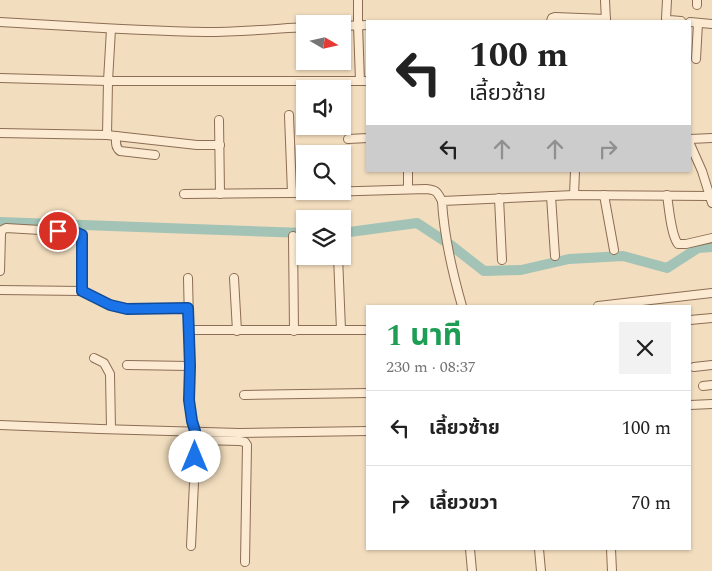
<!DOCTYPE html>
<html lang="th">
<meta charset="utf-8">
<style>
:root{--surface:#fff;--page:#f2f2f2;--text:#222;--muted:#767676;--line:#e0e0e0}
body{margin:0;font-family:Spectral,"Noto Sans Thai",serif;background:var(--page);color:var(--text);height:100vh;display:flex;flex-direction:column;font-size:19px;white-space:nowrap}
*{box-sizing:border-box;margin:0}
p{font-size:16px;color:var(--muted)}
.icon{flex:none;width:28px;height:28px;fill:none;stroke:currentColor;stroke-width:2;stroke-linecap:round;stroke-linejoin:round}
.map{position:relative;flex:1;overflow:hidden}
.details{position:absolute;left:366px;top:305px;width:325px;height:245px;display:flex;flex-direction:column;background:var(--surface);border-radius:0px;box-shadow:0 1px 4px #0004}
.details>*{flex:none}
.guide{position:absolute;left:366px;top:20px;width:325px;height:152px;border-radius:0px;box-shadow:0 1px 4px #0004;background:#fff;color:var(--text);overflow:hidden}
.needle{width:32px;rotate:99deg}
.fabs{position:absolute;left:296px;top:15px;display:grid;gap:10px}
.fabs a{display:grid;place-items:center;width:55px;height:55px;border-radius:0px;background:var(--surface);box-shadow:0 1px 4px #0004;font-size:25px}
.pin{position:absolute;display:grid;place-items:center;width:42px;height:42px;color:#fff;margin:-21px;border:2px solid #fff;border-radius:50%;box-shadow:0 1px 5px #0007}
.me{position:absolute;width:55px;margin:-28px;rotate:0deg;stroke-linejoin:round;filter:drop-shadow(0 0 4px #0008)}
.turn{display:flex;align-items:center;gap:18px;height:105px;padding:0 20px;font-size:22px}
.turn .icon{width:65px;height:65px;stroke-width:2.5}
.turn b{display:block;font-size:35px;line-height:42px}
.lanes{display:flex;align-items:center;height:48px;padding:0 20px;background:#0003;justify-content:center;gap:25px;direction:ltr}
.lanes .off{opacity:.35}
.round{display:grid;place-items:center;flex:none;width:52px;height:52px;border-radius:0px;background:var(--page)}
.summary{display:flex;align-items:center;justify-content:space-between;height:85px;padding:0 20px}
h1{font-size:30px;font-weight:700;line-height:38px;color:#1e9e55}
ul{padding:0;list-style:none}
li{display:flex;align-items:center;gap:15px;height:75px;padding:0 20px;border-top:1px solid var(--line)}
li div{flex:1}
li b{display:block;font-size:19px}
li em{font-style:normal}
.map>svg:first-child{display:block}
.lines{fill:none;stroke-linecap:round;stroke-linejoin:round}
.canal{stroke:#a2c3b6;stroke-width:10}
.street-casing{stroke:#8c6d55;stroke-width:10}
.street{stroke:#fcebd2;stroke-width:8}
.route-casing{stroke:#114b97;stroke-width:12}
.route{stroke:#1a73e8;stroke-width:9}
</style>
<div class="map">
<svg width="712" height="571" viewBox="0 0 712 571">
<rect width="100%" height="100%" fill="#f2ddbe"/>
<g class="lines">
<g class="canal">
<path d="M0 222 305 233"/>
<path d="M342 233 417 223 452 246 484 271 521 270 569 259 623 256 667 268 698 248 712 247"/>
</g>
<g class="street-casing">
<g id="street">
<path d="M358 0V25L360 81"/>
<path d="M605 0 606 21"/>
<path d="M667 0 666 19 669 20 681 21"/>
<path d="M697 5V0"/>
<path d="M551 21 552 18 555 17 606 19"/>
<path d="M0 22C69 26 137 31 206 32 239 32 272 29 305 27"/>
<path d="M690 22 712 24"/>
<path d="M342 26 368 25"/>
<path d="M696 59 698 23"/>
<path d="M0 78 108 81H368"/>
<path d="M289 115 292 193"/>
<path d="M219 120 220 194"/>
<path d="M0 133 107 135 197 145H220"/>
<path d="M107 135 108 81 111 29"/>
<path d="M116 136C116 142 115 147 120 151L155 155"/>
<path d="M348 139 368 138"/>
<path d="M690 139 712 138"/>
<path d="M690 144 702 171 712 203"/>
<path d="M408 171V189"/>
<path d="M184 194 292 193 426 189C437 190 437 192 442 201"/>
<path d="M574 195 575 171"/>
<path d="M604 195 614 250"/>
<path d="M667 195C669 208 671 235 678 244H686L712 238"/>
<path d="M551 196 555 256"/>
<path d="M499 198 502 260"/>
<path d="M293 236 294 331"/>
<path d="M338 256 341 330"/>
<path d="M0 271 1 234 2 230 6 228 75 232 82 235 83 238 82 291"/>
<path d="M188 278 190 366 189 399 192 421 196 440 191 546"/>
<path d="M234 278 237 331"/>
<path d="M0 290 82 291 110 305 127 309 188 308"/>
<path d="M462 306C452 271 444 237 442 201L574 195 710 196"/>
<path d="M598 306 712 293"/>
<path d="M690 320 712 318"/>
<path d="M189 330H368"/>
<path d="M94 358 104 363 110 374 111 429"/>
<path d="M127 365 190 366"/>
<path d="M694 367 712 365"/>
<path d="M703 386 712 385"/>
<path d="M244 395 368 393"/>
<path d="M690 405 712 404"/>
<path d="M0 425 100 429 239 433 368 431"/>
<path d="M196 440 240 441 245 442 247 445 245 562"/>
<path d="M470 549 472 571"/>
<path d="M539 549 541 571"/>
<path d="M611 549 612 571"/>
</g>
</g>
<use href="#street" class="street"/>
</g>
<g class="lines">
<g class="route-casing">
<path id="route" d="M58 231 75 232 82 235V291L110 305 127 309 188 308 190 366 189 400 192 421 195 431 196 440 195 457"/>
</g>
<use href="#route" class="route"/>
</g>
</svg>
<div class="fabs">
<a><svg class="needle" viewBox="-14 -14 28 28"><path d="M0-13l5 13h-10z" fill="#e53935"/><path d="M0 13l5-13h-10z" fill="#767676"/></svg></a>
<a><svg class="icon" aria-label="sound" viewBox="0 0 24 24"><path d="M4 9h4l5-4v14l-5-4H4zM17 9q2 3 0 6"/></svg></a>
<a><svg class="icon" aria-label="search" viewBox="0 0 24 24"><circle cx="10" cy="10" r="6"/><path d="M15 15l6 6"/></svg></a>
<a><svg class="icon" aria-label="layers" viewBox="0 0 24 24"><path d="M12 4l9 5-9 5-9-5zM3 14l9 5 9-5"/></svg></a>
</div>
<div class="pin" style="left:58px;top:231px;background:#d93025"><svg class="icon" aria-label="arrive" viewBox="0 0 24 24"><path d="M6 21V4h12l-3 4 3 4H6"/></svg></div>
<svg class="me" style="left:195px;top:457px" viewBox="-20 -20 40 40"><circle r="19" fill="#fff"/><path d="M0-13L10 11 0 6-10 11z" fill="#1a73e8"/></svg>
<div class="guide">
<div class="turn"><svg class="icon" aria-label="left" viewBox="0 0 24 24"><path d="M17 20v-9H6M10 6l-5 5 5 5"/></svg><div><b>100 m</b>เลี้ยวซ้าย</div></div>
<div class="lanes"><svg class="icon" aria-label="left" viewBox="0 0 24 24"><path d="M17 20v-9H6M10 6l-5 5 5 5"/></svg><svg class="icon off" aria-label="ahead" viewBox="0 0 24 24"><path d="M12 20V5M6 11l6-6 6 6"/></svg><svg class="icon off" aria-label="ahead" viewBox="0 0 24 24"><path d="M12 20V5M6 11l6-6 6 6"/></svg><svg class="icon off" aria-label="right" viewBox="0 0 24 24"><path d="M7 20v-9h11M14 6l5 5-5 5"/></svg></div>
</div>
<section class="details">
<div class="summary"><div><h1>1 นาที</h1><p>230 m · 08:37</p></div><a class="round"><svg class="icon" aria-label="close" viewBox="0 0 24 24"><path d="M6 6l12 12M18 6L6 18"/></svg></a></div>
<ul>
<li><svg class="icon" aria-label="left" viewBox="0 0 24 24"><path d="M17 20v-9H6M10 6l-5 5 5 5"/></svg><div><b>เลี้ยวซ้าย</b></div><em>100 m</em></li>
<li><svg class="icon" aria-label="right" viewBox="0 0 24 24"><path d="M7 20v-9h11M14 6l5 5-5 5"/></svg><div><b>เลี้ยวขวา</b></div><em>70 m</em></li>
</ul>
</section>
</div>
